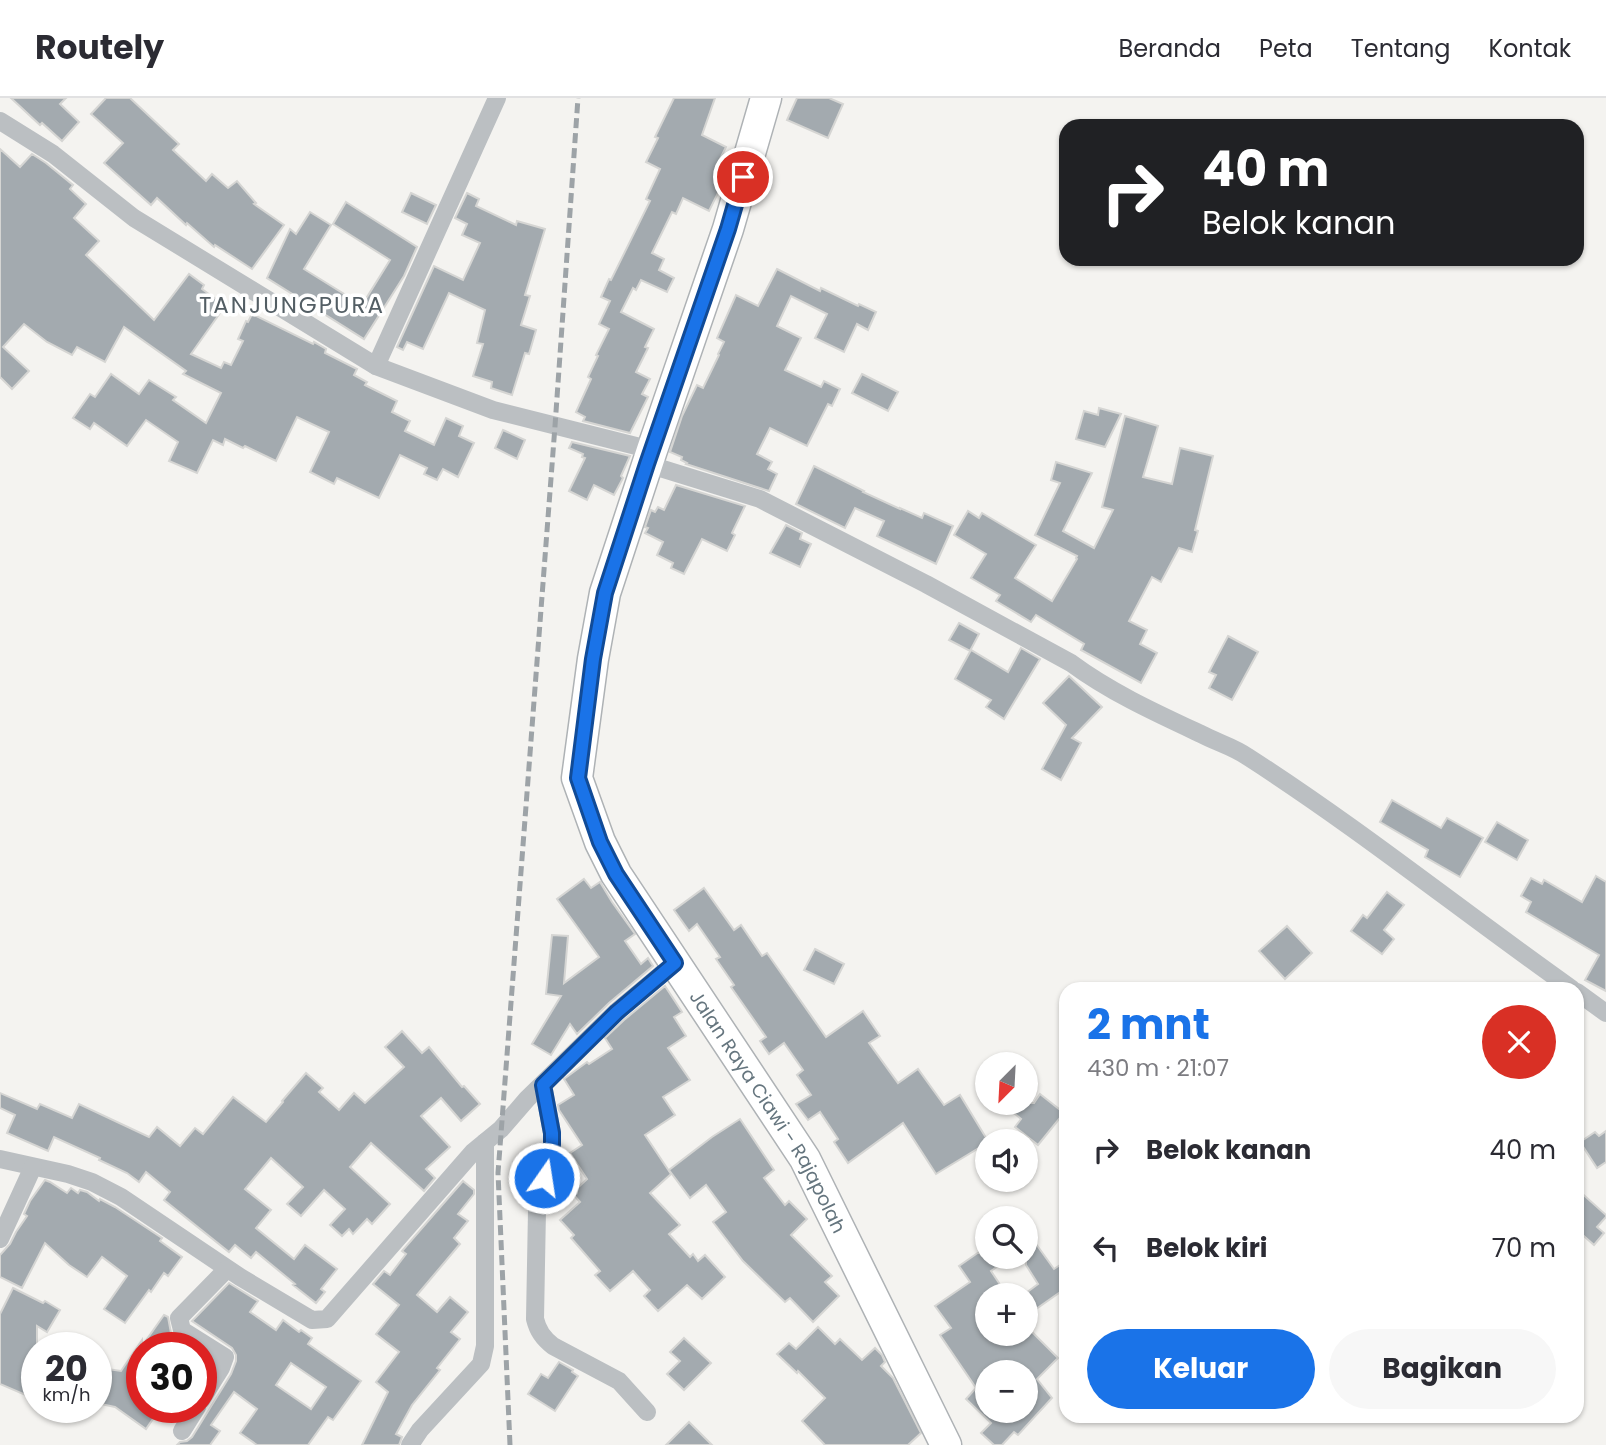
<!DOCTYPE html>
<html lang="id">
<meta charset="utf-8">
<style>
:root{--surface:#fff;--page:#f7f7f7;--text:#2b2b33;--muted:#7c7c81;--line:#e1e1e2;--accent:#1a73e8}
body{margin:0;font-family:Poppins,sans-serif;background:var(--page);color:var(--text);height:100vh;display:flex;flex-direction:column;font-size:26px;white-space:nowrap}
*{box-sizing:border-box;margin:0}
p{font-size:23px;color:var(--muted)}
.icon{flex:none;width:38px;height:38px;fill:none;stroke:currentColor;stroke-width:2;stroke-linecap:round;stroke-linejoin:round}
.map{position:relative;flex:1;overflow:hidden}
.drawer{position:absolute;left:1059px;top:884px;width:525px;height:441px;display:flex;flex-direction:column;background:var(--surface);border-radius:21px;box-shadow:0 2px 5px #0004}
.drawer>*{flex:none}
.guide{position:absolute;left:1059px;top:21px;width:525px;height:147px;border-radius:21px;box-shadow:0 2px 5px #0004;background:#202124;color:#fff;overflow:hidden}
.needle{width:46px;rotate:204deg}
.buttons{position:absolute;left:975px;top:954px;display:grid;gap:14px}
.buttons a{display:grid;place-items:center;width:63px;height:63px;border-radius:50%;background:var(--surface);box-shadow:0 2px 5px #0004;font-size:35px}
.speed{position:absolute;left:21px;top:1234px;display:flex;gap:14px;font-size:35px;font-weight:700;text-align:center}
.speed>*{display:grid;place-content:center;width:91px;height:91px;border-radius:50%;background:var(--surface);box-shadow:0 2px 5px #0004;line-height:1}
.speed small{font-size:18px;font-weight:400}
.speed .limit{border:10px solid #d22;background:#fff;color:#111}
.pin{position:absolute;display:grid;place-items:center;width:60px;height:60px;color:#fff;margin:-30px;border:4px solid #fff;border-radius:50%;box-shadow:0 2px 7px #0007}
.me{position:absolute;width:77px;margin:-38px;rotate:13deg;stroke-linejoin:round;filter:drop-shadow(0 0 5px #0008)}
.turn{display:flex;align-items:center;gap:24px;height:147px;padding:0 28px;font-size:32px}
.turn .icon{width:91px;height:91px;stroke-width:2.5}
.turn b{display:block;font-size:49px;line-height:60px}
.round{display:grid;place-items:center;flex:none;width:74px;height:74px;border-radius:37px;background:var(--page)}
.head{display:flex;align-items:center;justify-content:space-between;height:119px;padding:0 28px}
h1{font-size:42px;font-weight:700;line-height:52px;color:var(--accent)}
.primary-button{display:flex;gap:14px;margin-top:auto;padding:14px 28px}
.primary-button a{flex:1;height:80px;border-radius:42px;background:var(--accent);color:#fff;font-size:28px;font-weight:700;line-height:80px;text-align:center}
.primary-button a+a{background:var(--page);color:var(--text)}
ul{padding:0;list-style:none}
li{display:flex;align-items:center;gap:21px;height:98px;padding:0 28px}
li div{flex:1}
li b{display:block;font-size:26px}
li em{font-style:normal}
header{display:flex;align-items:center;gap:42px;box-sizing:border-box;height:98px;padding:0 35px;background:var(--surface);border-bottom:2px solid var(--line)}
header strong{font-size:33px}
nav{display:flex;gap:38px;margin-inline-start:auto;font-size:24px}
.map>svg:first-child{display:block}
.building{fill:#a3aaaf;stroke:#d5d5d3;stroke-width:2;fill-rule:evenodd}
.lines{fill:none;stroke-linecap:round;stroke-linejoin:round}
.trunk-casing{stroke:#aeb2b5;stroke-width:33}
.minor{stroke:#bbbfc2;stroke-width:18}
.trunk{stroke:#fff;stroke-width:30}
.rail{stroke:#9da3a7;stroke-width:5;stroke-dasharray:10 5;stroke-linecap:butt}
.route-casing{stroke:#114b97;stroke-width:18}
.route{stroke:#1a73e8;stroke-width:12}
.labels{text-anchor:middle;stroke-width:7;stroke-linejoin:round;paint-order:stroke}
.street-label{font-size:19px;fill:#65757e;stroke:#fff}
.quarter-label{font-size:23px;letter-spacing:2px;fill:#535e64;stroke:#fff}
</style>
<header>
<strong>Routely</strong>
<nav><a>Beranda</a><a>Peta</a><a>Tentang</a><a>Kontak</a></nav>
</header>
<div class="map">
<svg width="1606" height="1347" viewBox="0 0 1606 1347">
<rect width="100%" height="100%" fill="#f4f3f0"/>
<g class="building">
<path d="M11 0H66L60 6 79 24 62 43 42 25 40 27Z"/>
<path d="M106 0H130L179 46 173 52 206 83 212 76 228 90 237 83 256 105 254 106 284 127 252 171 215 147 214 149 187 125 186 127 157 100 151 107 104 65 123 45 91 16Z"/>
<path d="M674 0H715L702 37 726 49 716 69 726 74 723 85 709 113 683 100 676 116 672 114 652 155 664 161 659 172 674 180 667 194 641 182 636 192 633 190 621 214 654 231 645 249 648 250 636 274 650 281 642 296 648 299 630 335 583 323 585 319 576 314 591 281 588 279 598 258 596 257 609 231 599 226 610 203 601 199 609 181 611 182 650 103 646 101 660 71 646 64 658 40 655 39Z"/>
<path d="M797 0H829L843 6 828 40 787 22Z"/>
<path d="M0 51 20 69 32 56 46 65 73 87 70 91 86 106 74 120 99 143 86 157 154 222 189 176 204 187 202 191 225 208 191 256 221 270 224 264 231 267 243 243 238 241 246 223 248 224 252 216 313 246 314 244 326 251 325 255 357 271 354 277 367 284 365 287 397 303 392 314 410 323 405 333 434 347 446 320 463 328 459 338 474 345 458 379 443 371 437 382 424 376 427 370 400 357 379 400 337 380 334 386 310 374 329 334 297 319 276 363 245 348 243 350 225 341 223 347 213 342 197 375 169 363 178 344 146 322 127 348 94 325 90 331 73 320 90 296 95 299 111 276 139 296 149 282 176 299 173 302 206 325 221 295 183 276 186 273 124 229 105 264 77 249 72 257 47 244 24 226 3 249 29 273 12 291 0 279Z"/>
<path d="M411 95 436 107 427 126 402 114Z"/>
<path d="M467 95 479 101 476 108 516 127 517 123 545 131 525 197 530 198 521 227 536 232 529 256 525 255 512 297 491 290 492 284 473 278 483 246 477 245 485 212 449 195 423 251 407 244 403 252 397 249 434 168 463 182 480 145 462 137 467 126 455 120Z"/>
<path d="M346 104 417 149 404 178 364 241 267 180 290 131 296 136 310 114 331 127 304 171 362 207 390 162 333 126Z"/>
<path d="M777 171 820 193 821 190 858 208 859 206 876 214 868 232 857 226 844 254 815 240 827 216 791 198 777 228 801 240 785 272 821 289 824 283 840 291 832 308 828 306 807 348 770 330 757 356 772 364 768 371 777 376 769 393 686 366 687 365 681 362 682 359 670 354 682 318 697 287 703 290 719 257 718 256 724 244 717 240 736 197 758 208Z"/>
<path d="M862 276 898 294 888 313 852 295Z"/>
<path d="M1099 310 1121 316 1105 349 1076 341 1084 313 1098 317Z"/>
<path d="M1125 318 1158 328 1143 379 1172 386 1180 350 1213 358 1195 432 1198 433 1192 454 1179 450 1161 484 1152 479 1129 523 1147 532 1140 546 1157 555 1141 585 1081 552 1084 546 1036 517 1031 524 996 503 1000 497 971 480 986 456 954 437 968 413 979 420 982 415 1036 447 1015 480 1052 503 1077 461 1076 460 1077 458 1035 437 1060 385 1051 382 1056 364 1092 375 1063 433 1094 450 1113 412 1102 409Z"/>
<path d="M503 332 525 342 517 361 495 350Z"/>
<path d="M572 344 630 358 621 378 623 380 614 397 594 387 587 402 569 393 585 360 582 359 583 356 569 350Z"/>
<path d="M814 368 864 393 863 394 900 411V410L922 420 924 415 953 428 936 466 877 438 884 423 855 410 845 430 796 406Z"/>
<path d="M676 387 745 408 732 435 735 437 727 453 702 441 684 476 671 470 673 465 657 457 663 444 645 435 648 430 645 429 651 412 655 414 658 409 664 412Z"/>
<path d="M786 427 802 435 800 441 811 446 800 469 770 455Z"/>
<path d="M959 525 979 536 970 553 949 542Z"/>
<path d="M1228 538 1258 554 1232 602 1209 590 1216 577 1209 574Z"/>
<path d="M1021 550 1040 561 1004 621 986 609 991 602 955 581 971 552 1008 574Z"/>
<path d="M1069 578 1102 609 1072 640 1081 645 1061 682 1042 671 1066 627 1043 605Z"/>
<path d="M1392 702 1441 730 1447 720 1483 740 1460 779 1425 759 1428 752 1380 724Z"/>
<path d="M1497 724 1528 742 1517 762 1485 744Z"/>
<path d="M1596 778 1606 784V893L1585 882 1599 857 1526 814 1531 804 1521 798 1531 780 1542 786 1544 782 1582 804Z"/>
<path d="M584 781 591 790 600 784 612 804 635 836 625 843 641 866 648 860 653 868 609 905 577 936 570 926 551 957 532 946 561 898 546 896 552 837 568 838 564 885 599 859 557 801Z"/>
<path d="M704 790 734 832 741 827 762 858 767 855 826 939 863 913 880 938 869 945 898 985 918 971 944 1007 960 997 988 1043 987 1045 936 1076 903 1025 848 1065 834 1044 838 1041 820 1014 808 1022 796 1006 811 997 797 977 803 972 784 945 769 956 760 943 766 939 731 889 734 887 716 861 720 859 697 826 689 833 674 812Z"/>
<path d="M1387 794 1404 807 1384 832 1394 841 1382 856 1351 833 1363 817 1367 820Z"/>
<path d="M1287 828 1312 855 1285 881 1259 853Z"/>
<path d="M815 851 844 866 834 886 804 872Z"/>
<path d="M665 888 682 914 674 919 686 938 668 950 690 982 663 999 675 1017 645 1037 671 1076 650 1095 680 1127 669 1136 690 1159 693 1156 698 1163 705 1157 725 1179 702 1201 687 1187 658 1213 644 1198 650 1192 633 1173 610 1193 595 1177 600 1173 571 1140 574 1137 560 1122 580 1104 572 1095 587 1081 570 1055 582 1047 559 1012 558 1007 574 997 564 981 587 964 589 966 612 951 605 940 624 922Z"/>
<path d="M402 933 422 955 429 949 462 989 464 988 480 1006 461 1023 441 1000 421 1018 450 1049 426 1071 435 1080 424 1093 371 1045 350 1069 390 1106 372 1126 367 1121 353 1136 349 1131 342 1138 330 1127 345 1111 324 1092 301 1118 287 1106 303 1089 271 1060 245 1091 271 1112 256 1130 294 1161 305 1147 337 1171 321 1191 325 1194 316 1205 293 1187 295 1186 256 1154 251 1160 235 1147 229 1154 164 1102 170 1094 146 1074 139 1084 127 1075 99 1062 100 1060 54 1039 48 1053 7 1035 15 1017 0 1010V995L37 1011 40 1006 72 1020 79 1006 149 1039 157 1029 180 1048 195 1030 203 1036 233 999 266 1024 283 1004 282 1003 306 975 323 990 319 994 339 1012 354 995 365 1005 404 969 385 949Z"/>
<path d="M1040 996 1064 1015 1038 1047 1015 1029 1021 1021 1001 1004 1034 1005Z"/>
<path d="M740 1021 774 1072 764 1080 785 1107 789 1103 807 1121 791 1137 832 1178 825 1184 839 1198 813 1224 790 1200 785 1204 743 1163 713 1124 726 1114 706 1087 690 1100 669 1072 712 1039Z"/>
<path d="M1606 1033V1064L1597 1070 1580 1044 1595 1034 1599 1038Z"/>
<path d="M45 1082 50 1084 67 1095 71 1090 78 1095 80 1092 87 1094 99 1103 100 1101 115 1109 162 1140 160 1143 182 1159 168 1178 164 1175 151 1194 149 1192 125 1225 104 1211 127 1178 102 1159 87 1179 69 1167 45 1145 22 1190 0 1179V1157L10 1146 16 1134 27 1118 24 1116 30 1103Z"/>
<path d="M463 1083 474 1092V1096L458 1116 468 1123 454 1140 460 1146 417 1197 437 1214 450 1199 468 1214 451 1234 460 1241 437 1270 440 1272 412 1307 396 1336 402 1339 399 1347H362L388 1294 376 1284 399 1254 376 1236 399 1207 373 1186 384 1173 390 1177 406 1156 402 1153Z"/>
<path d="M1577 1091 1606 1117V1119L1597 1129 1604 1135 1594 1147 1577 1132Z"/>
<path d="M1026 1132 1054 1171 1066 1163V1190L1026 1218V1195L1038 1186 1026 1167Z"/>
<path d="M979 1154 982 1158H1013L991 1173 1007 1197H987V1236H1026V1228L1058 1260 1037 1281 1052 1300 1018 1337 1014 1334 1002 1347H994L981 1335 991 1325 966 1301 976 1290 940 1237 951 1230 935 1208 970 1184 959 1168ZM987 1274H1026V1312H987Z"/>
<path d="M229 1185 258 1203 250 1214 276 1232 283 1222 299 1234 301 1232 312 1240 308 1246 361 1283 333 1322 328 1319 308 1347H257L240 1335 257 1311 234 1294 211 1327 220 1333 210 1347H177L180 1344 187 1343 192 1339 231 1276 236 1263V1257L232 1250 192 1223ZM291 1265 326 1289 311 1311 276 1287Z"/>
<path d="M13 1190 43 1205 45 1203 60 1212 47 1234 37 1228V1302L0 1286V1216Z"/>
<path d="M164 1217 168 1219 171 1235 175 1241 188 1250H142V1309H148L157 1315 146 1331 115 1309 96 1305V1285L101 1270 121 1273 142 1242V1248Z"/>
<path d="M818 1229 835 1246 840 1241 862 1262 875 1250 882 1257 885 1264 881 1268 893 1280 921 1335 908 1347H825L802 1323 825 1300 798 1273 797 1275 777 1256 789 1245 796 1251Z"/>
<path d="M684 1240 711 1265 684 1292 667 1276 680 1263 670 1254Z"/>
<path d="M559 1264 573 1272 572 1274 578 1278 555 1313 528 1296 541 1276 548 1280Z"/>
<path d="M689 1324 712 1347H666Z"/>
</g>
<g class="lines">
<g class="trunk-casing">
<g id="trunk">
<path id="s1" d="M766 0 728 131 652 352 605 495 593 561 577 680 600 744 616 776 805 1061 946 1347"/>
</g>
</g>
<g class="minor">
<path d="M0 23 53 56 134 120 376 268 493 312 652 352"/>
<path d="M376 268 497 0"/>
<path d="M647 366 760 401 926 486 1071 565C1110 594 1156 615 1201 636 1216 644 1234 649 1248 659 1360 731 1463 814 1572 891"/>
<path d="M1577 894 1606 915"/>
<path d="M543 987 552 1035V1046L537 1112 535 1221C538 1233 543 1240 553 1248L619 1283 647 1314"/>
<path d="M0 1061 68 1076 92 1084 121 1099 240 1179 312 1222 327 1221 473 1054 501 1031 527 1001 616 914 675 865"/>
<path d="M0 1141 33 1069"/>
<path d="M201 1302 221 1270 225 1259 182 1232 179 1220 227 1171"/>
<path d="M182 1333 197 1309"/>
<path d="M410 1347 420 1332 481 1266 485 1248V1044"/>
</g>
<use href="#trunk" class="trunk"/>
<path class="rail" d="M510 1347 498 1075 555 328 578 0"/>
</g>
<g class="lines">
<g class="route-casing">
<path id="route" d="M544 1080 552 1046V1035L543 987 617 914 675 865 616 776 600 744 578 680 593 561 605 495 647 366 728 131 743 79"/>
</g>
<use href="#route" class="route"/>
</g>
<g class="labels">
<g class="street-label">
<text dy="7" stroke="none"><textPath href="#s1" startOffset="1094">Jalan Raya Ciawi - Rajapolah</textPath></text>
</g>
<g class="quarter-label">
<text x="292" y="215">TANJUNGPURA</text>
</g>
</g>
</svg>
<div class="buttons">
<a><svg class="needle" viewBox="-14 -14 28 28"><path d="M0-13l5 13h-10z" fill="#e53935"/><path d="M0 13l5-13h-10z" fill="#7c7c81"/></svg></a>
<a><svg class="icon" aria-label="sound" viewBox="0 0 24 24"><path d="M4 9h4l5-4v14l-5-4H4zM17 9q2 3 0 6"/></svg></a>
<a><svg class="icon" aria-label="search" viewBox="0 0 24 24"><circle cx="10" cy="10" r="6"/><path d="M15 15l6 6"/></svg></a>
<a>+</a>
<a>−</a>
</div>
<div class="speed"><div>20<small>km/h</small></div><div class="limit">30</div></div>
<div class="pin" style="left:743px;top:79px;background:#d93025"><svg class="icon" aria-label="arrive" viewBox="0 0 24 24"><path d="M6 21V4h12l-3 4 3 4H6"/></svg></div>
<svg class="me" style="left:544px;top:1080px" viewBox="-20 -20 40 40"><circle r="17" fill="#1a73e8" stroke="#fff" stroke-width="3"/><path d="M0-11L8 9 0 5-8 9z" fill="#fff"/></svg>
<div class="guide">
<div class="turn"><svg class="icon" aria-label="right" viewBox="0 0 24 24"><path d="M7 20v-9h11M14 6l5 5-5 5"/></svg><div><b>40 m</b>Belok kanan</div></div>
</div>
<section class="drawer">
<div class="head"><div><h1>2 mnt</h1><p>430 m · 21:07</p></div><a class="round" style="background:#d93025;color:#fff"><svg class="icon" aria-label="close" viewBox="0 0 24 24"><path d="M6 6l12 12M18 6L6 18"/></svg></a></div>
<ul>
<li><svg class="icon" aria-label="right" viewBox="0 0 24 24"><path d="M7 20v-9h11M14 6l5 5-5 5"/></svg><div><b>Belok kanan</b></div><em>40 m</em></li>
<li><svg class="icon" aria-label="left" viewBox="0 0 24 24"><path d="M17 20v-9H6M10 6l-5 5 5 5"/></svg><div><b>Belok kiri</b></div><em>70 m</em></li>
</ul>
<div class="primary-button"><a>Keluar</a><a>Bagikan</a></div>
</section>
</div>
